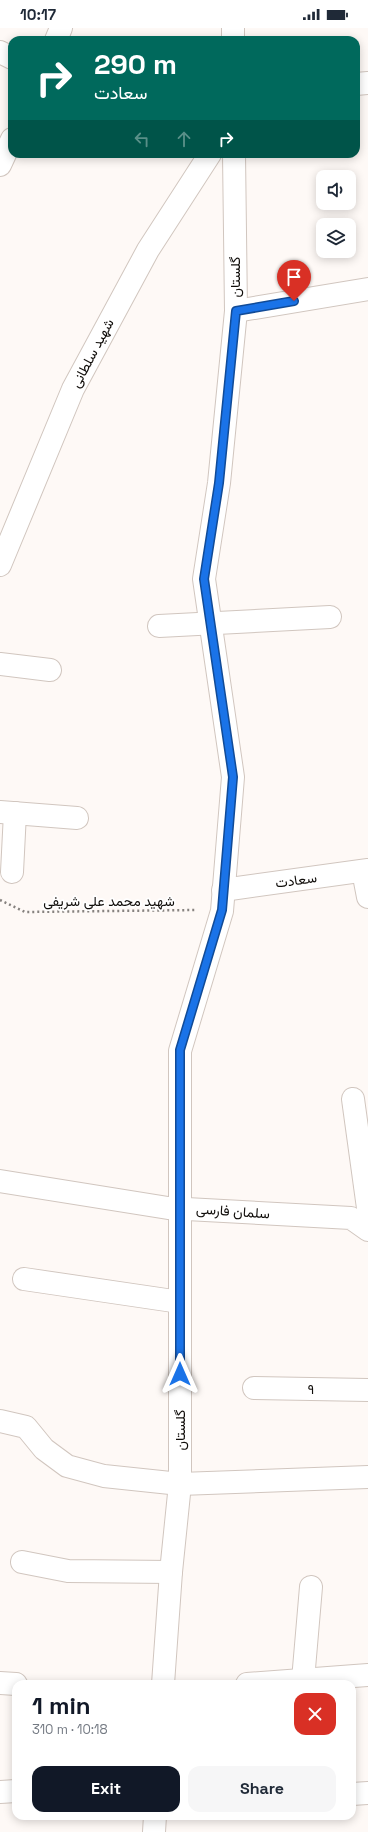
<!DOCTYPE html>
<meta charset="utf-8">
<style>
:root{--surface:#fff;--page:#f6f6f7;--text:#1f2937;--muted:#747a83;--accent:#111827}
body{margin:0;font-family:"Space Grotesk",Vazirmatn,sans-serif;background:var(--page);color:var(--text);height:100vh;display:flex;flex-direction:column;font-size:15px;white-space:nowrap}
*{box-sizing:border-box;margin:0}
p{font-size:13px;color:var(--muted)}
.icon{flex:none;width:22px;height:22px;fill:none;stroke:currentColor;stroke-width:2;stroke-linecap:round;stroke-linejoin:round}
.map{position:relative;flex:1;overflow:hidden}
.drawer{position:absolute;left:12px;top:1652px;width:344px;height:140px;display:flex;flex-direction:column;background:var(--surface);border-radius:12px;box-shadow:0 2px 10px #0003}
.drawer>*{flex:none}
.hud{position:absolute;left:8px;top:8px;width:352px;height:122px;border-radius:12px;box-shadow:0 2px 10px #0003;background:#00695c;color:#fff;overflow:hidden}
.controls{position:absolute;left:316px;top:142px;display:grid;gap:8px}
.controls a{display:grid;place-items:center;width:40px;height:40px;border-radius:8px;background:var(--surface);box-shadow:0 2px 10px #0003;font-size:20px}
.pin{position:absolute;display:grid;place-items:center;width:34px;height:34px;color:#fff;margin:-41px -17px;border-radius:50% 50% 50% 0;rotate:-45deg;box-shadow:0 0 4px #0007}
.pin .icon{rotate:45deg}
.me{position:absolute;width:44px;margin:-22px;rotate:0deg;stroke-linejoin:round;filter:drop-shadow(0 0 3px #0008)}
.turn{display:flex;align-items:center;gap:14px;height:84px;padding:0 20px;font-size:18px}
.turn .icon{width:52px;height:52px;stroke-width:2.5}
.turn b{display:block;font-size:28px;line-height:34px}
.lanes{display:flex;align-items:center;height:38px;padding:0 20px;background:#0003;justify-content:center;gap:20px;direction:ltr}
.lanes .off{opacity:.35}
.round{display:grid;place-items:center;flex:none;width:42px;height:42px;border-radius:12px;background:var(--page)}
.overview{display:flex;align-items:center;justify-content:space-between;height:68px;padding:0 20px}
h1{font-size:24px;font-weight:700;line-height:30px;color:var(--accent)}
.cta{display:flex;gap:8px;margin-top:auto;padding:8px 20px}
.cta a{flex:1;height:46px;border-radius:12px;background:var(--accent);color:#fff;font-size:16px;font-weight:700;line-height:46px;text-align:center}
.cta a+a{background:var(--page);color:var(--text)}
.status{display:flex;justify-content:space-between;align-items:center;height:28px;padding:0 20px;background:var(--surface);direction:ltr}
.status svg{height:11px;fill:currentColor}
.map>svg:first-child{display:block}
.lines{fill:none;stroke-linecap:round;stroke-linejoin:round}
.street-casing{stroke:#d1c6bf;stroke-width:24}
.secondary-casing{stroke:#d1c6bf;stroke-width:24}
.path{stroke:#86827f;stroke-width:2.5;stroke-dasharray:2 3;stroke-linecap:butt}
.street{stroke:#fff;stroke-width:22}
.secondary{stroke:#fff;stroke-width:22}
.route-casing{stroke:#114b97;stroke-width:10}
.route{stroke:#1a73e8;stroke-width:7}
.labels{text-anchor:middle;stroke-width:3.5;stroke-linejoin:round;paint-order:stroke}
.street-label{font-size:14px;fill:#100d0a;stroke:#fff}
</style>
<div class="status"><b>10:17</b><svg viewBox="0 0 49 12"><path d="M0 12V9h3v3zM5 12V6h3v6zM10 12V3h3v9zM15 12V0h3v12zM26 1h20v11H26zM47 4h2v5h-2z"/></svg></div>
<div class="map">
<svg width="368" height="1804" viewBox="0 0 368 1804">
<rect width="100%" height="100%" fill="#fef9f6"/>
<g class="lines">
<g class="street-casing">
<g id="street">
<path d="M56 12 61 0"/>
<path d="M233 12V0"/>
<path d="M356 56 368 55"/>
<path d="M0 137 12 111"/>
<path d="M236 283 368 261"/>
<path d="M0 537 73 361 148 222 210 126"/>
<path d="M159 598 330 589"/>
<path d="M0 636 50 642"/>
<path d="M0 784 77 790"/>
<path d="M363 843 368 869"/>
<path d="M12 844 15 785"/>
<path d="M223 862 368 842"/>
<path d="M353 1071 368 1180"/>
<path d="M0 1153 168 1180 351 1190 368 1202"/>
<path d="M24 1251 180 1274"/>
<path d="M254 1360 368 1362"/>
<path d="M0 1393 26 1399 44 1421 67 1438 104 1448 180 1456 368 1449"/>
<path d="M22 1534 68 1543 171 1544"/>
<path d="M303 1652 311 1559"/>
<path d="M0 1655 16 1656"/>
<path d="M163 1656 171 1544 180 1456V1023L222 883 233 749 204 551 219 455 236 283 234 126"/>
<path d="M247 1656 368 1647"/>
<path d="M0 1764 16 1763"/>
<path d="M352 1766 368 1765"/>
<path d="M154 1804 155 1788"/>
</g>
</g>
<g class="secondary-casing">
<path id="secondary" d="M0 24 12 30"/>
</g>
<path class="path" d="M0 872 25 884 197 882"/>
<use href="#street" class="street"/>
<use href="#secondary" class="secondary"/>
</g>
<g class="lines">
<g class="route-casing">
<path id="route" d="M180 1346V1022L222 882 233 749 204 551 219 455 236 283 294 273"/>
</g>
<use href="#route" class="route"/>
</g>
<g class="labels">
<g class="street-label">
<text transform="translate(235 249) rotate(-90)" y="5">گلستان</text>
<text transform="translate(92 325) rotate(-62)" y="5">شهید سلطانی</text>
<text transform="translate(296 852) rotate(-8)" y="5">سعادت</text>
<text x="109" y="878">شهید محمد علی شریفی</text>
<text transform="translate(233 1183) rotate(4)" y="5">سلمان فارسی</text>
<text transform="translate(311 1361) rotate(1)" y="5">۹</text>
<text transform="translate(180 1402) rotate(-90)" y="5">گلستان</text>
</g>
</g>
</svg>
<div class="controls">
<a><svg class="icon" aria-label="sound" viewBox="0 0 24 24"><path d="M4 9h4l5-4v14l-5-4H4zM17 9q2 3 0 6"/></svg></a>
<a><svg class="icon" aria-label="layers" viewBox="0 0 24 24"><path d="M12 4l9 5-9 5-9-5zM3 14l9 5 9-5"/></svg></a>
</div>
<div class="pin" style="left:294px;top:273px;background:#d93025"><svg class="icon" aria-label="arrive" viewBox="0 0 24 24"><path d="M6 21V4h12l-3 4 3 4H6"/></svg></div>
<svg class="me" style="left:180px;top:1346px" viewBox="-20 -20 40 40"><path d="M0-17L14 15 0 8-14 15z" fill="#1a73e8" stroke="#fff" stroke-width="4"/></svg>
<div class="hud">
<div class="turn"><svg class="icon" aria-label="right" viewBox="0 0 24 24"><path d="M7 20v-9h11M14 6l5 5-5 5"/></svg><div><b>290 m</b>سعادت</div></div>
<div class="lanes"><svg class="icon off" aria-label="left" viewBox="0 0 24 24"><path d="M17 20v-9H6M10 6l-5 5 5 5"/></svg><svg class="icon off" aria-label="ahead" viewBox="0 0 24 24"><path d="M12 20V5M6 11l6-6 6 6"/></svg><svg class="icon" aria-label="right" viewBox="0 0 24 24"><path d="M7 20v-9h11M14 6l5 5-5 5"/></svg></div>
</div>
<section class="drawer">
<div class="overview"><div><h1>1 min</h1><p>310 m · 10:18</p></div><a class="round" style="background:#d93025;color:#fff"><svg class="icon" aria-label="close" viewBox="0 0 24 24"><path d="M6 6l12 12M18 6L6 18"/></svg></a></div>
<div class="cta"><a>Exit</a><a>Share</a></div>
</section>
</div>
